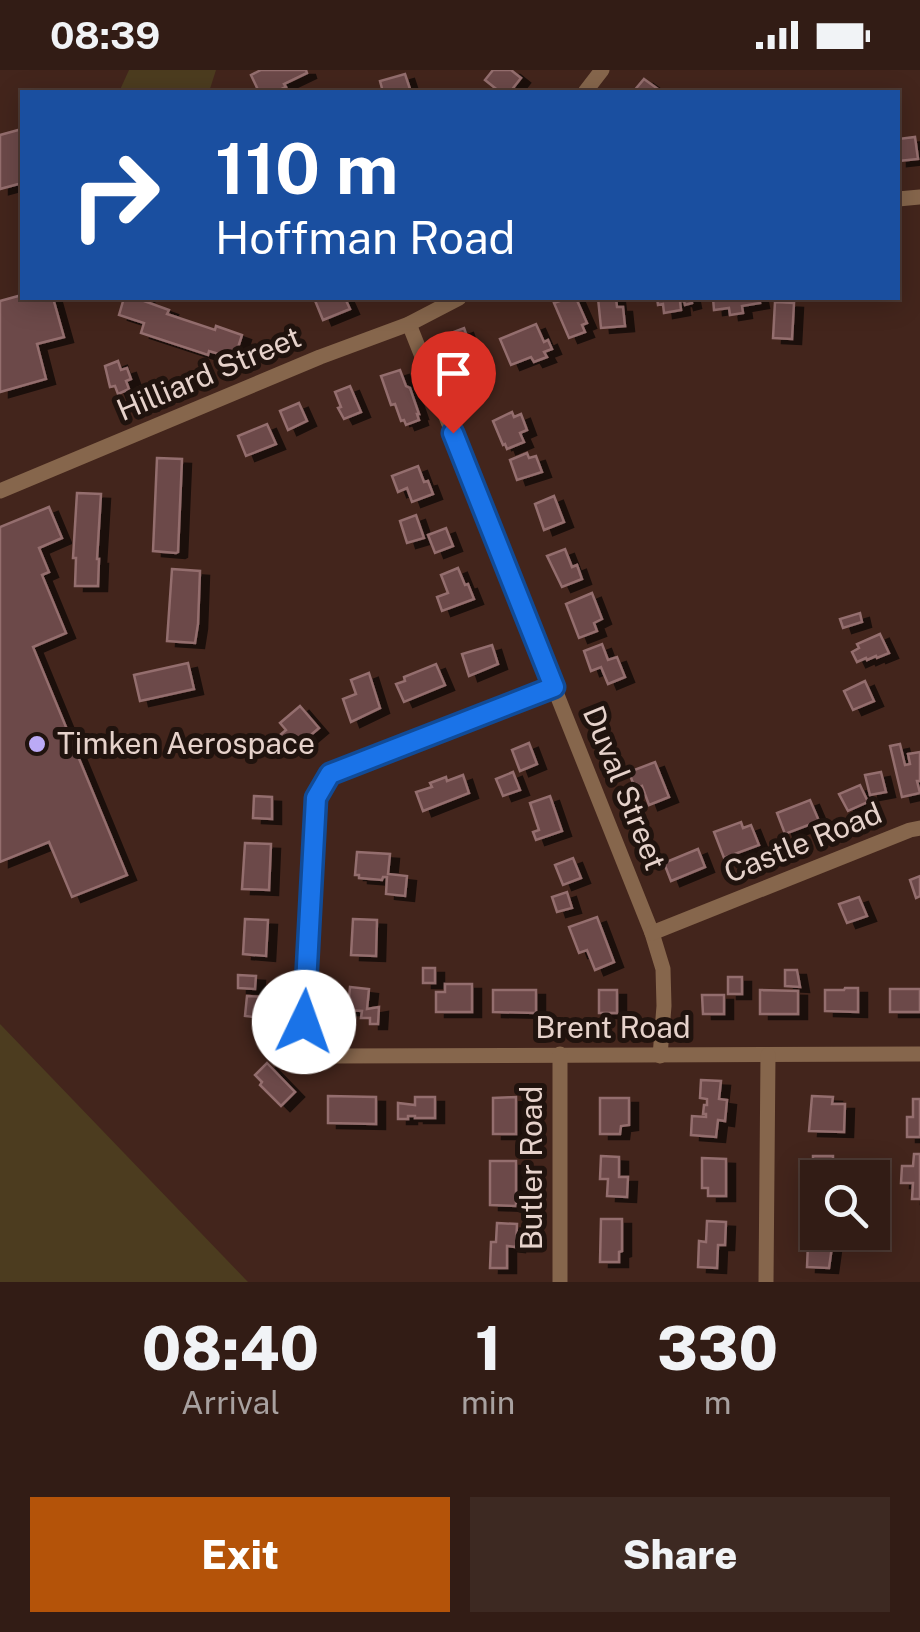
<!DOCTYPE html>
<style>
:root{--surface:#321c15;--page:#3d2922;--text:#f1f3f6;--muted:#a8a1a0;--line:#4d3a34;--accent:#b45309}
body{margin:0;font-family:"Public Sans",sans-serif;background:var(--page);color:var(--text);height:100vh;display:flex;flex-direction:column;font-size:38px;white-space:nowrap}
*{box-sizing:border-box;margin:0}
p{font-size:32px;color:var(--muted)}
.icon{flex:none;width:55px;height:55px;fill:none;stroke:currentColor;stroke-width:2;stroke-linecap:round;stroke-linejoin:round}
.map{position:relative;height:1212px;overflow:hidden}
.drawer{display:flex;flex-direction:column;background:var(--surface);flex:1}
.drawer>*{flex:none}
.hud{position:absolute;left:20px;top:20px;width:880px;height:210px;border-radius:0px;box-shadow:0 5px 25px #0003,0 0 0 2px var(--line);background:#1a4fa0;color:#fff;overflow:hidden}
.controls{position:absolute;left:800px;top:1090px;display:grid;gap:20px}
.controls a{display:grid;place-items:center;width:90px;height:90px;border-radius:0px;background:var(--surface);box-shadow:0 5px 25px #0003,0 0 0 2px var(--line);font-size:50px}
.pin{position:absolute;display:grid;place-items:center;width:85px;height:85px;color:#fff;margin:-102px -42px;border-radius:50% 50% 50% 0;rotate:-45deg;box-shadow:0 0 10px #0007}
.pin .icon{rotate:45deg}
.me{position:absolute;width:110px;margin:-55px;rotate:3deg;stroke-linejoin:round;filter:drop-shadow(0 0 8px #0008)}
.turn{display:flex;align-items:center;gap:35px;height:210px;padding:0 30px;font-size:45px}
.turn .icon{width:130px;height:130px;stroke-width:2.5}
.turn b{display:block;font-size:70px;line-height:85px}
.eta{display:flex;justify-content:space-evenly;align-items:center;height:170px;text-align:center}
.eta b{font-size:60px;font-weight:800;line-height:70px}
.action{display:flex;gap:20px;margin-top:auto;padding:20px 30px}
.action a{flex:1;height:115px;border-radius:0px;background:var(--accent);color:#fff;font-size:40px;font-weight:800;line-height:115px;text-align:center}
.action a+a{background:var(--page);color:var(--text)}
.status{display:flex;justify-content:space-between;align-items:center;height:70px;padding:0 50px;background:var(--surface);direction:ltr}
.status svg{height:28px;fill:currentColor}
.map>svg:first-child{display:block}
.green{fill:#4c3c1f}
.building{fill:#6c4949;stroke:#946e6e;stroke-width:2.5;filter:url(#shadow)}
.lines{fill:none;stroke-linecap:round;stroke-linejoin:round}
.minor{stroke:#86664c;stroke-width:15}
.route-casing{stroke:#114b97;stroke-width:25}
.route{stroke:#1a73e8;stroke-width:18}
.poi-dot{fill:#bbaaf6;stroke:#20130e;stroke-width:4}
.labels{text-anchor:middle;stroke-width:10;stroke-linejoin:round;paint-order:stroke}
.street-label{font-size:30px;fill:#e6d2cb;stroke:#20130e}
.poi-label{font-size:30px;fill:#e6d2cb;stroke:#20130e;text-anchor:start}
</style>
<div class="status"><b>08:39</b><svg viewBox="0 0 49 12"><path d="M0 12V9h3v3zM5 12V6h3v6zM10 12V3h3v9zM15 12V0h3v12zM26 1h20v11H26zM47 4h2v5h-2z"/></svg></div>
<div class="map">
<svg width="920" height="1212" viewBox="0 0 920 1212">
<defs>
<filter id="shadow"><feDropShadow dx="9" dy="5" stdDeviation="0" flood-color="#0009"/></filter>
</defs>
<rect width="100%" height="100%" fill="#43251c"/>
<g class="green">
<path d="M129 0H216L209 22H119Z"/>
<path d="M0 954 248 1212H0Z"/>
</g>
<g class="building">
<path d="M261 0H306L307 3 284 14 286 17 275 22H259L251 5Z"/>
<path d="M493 0H511L521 8 510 22H500L485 10Z"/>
<path d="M405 4 411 22H383L380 11Z"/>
<path d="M644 9 662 22H633Z"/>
<path d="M22 59V113L0 119V65Z"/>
<path d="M915 67 918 89 898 91V69Z"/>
<path d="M22 225V228H53L64 267 37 274 46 309 0 322V231Z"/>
<path d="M124 228H145L144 231 169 240 167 244 215 260 216 256 242 265 236 284 231 282 229 287 209 281 208 285 141 263 144 253 119 245Z"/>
<path d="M314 228H345L350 239 323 250Z"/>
<path d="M568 228H576L587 253 582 255 585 262 569 268 554 233Z"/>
<path d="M598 228H616L617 237H623L625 256 601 258Z"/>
<path d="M657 228H691L692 233 685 235 684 231H680L681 240 664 243 663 234 658 235Z"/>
<path d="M713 228H759L760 233 742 236 743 243 730 245 729 238 714 240Z"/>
<path d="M775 232 794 233 792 269 773 268Z"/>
<path d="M536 254 544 272 548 270 552 279 544 282 547 287 534 292 531 287 511 295 500 269Z"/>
<path d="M464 258 476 292 467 295 469 301 462 303 460 298 455 299 443 266Z"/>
<path d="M118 291 121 300 127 298 131 309 126 311 129 319 118 324 115 316 110 317 105 296Z"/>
<path d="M400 300 406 316 410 318 419 344H417L419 350 406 355 404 350 401 351 395 334 391 335 381 306Z"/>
<path d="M350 316 361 342 344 349 338 338 341 337 335 322Z"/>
<path d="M299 333 307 351 288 360 280 341Z"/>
<path d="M512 342 514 347 521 344 527 360 520 363 524 372 507 379 505 374 503 375 493 351Z"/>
<path d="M267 354 276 374 246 386 238 366Z"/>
<path d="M527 383 529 388 536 386 542 402 517 410 510 390Z"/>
<path d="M157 388 182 389 178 482 176 483 153 481Z"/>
<path d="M418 396 424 412 428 411 433 424 412 432 407 418 398 422 392 406Z"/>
<path d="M77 423 101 424 97 489H99L98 516H75L76 488H73Z"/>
<path d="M554 426 564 452 544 460 535 434Z"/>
<path d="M49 437 62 468 39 478 49 502 42 505 66 563 33 577 127 805 72 827 49 772 0 792V457Z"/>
<path d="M416 445 424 468 407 473 400 451Z"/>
<path d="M446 458 453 476 435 483 428 465Z"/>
<path d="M565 479 572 497 577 495 582 509 562 517 547 486Z"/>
<path d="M458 498 465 515 468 514 474 529 442 541 437 527 448 523 441 505Z"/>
<path d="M172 499 200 501 198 554 195 573 167 571Z"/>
<path d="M592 523 602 549 594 553 597 561 579 568 566 534Z"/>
<path d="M860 543 862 552 843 558 840 549Z"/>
<path d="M880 564 889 583 877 588 876 586 867 590 866 588 857 592 852 582 859 578 857 574Z"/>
<path d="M602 574 608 590 617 587 625 607 608 614 601 597 591 601 584 581Z"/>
<path d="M492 575 498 594 469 606 462 584Z"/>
<path d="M188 593 194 619 140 631 134 605Z"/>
<path d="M436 594 445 615 404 632 396 614 405 611 404 607Z"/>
<path d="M369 603 380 638 351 652 343 629 356 624 351 610Z"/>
<path d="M865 611 874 631 853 640 844 621Z"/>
<path d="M300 636 319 658 292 681 279 666 286 660 280 653Z"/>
<path d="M529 673 537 694 520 701 512 680Z"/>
<path d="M900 674 905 695 910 694 908 684 920 682V711H917L920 723 902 727 890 676Z"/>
<path d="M655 692 669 727 649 735 642 716 635 719 629 702Z"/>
<path d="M513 702 520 720 503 726 496 709Z"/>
<path d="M881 702 886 722 870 725 865 705Z"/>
<path d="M463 705 469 723 423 741 416 722 432 717 430 713 446 707 447 711Z"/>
<path d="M860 715 868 732 848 741 839 724Z"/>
<path d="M254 726 272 727V749L253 748Z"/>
<path d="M550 726 562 761 536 770 533 762 539 760 530 733Z"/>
<path d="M810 730 819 751 785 764 777 743Z"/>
<path d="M741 752 743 758 751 755 759 775 724 788 714 762Z"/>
<path d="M245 773 271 774 269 820 242 819Z"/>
<path d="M698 779 705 797 671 811 664 793Z"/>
<path d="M357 782 390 784 388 804 407 806 405 826 386 824 387 807H383L382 810 359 808V805H355Z"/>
<path d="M573 788 581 808 563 815 555 795Z"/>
<path d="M920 806V826L916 828 910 810Z"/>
<path d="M567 822 572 838 557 842 552 827Z"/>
<path d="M859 827 867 846 847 853 839 834Z"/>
<path d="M597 847 614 892 595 900 587 880 579 883 569 857Z"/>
<path d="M245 849 268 850 266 886 243 884Z"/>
<path d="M353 849 377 850 376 886 351 885Z"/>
<rect x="423" y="898" width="12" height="15"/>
<path d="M785 900H797L800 917 785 916Z"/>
<path d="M238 905 256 906 255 919 238 918Z"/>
<rect x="728" y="907" width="14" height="17"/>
<path d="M445 914H472V942H436V922H445Z"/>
<path d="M350 917 369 919 367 939 379 937 378 954H370V948H361L362 941 348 940Z"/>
<path d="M845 918H858V942L825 941V920H844Z"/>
<rect x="890" y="919" width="30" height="23"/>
<path d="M493 920H536V943L493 942Z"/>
<rect x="599" y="920" width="18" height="23"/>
<path d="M760 920 798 921V944H760Z"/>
<path d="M702 925H724V944H703Z"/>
<path d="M247 926 265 927 262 948 245 946Z"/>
<path d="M267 993 295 1022 281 1036 260 1015 262 1012 255 1005Z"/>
<path d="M701 1010 721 1011 719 1029 727 1030 725 1051 718 1050 716 1067 691 1065 692 1046 706 1047V1044H703L704 1035H707V1029L700 1028Z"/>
<path d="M328 1026 376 1027V1054L328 1053Z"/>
<path d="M812 1026 833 1027 832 1034H845L844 1062 809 1061Z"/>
<path d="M415 1027H435V1048H415V1046H408V1049H398V1033L415 1035Z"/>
<path d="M516 1027V1064H493V1028Z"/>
<path d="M600 1028H629V1055L621 1056 620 1064H600Z"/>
<path d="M913 1029H920V1067H907V1047H913Z"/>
<path d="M914 1084H920V1129H912L913 1113H901L902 1096H913Z"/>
<path d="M601 1086 619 1087V1107H628L627 1127 607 1126 608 1109H600Z"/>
<path d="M813 1086H833V1098H838V1108H818V1133H812L813 1116H810V1096H813Z"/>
<path d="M702 1088 726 1089V1126H708V1118H702Z"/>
<path d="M490 1091H516V1136L490 1135Z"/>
<path d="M601 1149H622V1181L619 1182V1192H600Z"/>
<path d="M809 1150H818V1162H834L829 1198 807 1197Z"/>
<path d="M707 1151 726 1152 725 1175H718L717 1198 698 1197 699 1171 706 1172Z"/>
<path d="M497 1153 517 1154 516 1177 507 1176V1198H490L491 1172H496Z"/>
</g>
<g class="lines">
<g class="minor">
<path d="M585 22 602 0"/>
<path d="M898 129 920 127"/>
<path d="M409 254 652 863 663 899 664 936 660 986"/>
<path d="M0 421 320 287 409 254 459 228"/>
<path d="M554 617 330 704 317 728 304 952 309 975 329 986 920 984"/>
<path d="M652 863 910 760 920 758"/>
<path d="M560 984V1212"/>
<path d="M766 1212 768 985"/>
</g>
</g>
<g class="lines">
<g class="route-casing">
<path id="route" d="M304 952 316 728 330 704 554 617 453 363"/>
</g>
<use href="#route" class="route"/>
</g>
<circle class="poi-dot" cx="37" cy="674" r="10"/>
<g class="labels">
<g class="street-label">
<text transform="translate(209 304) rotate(-23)" y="10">Hilliard Street</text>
<text transform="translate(624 718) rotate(68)" y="10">Duval Street</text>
<text transform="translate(803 773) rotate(-22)" y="10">Castle Road</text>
<text x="613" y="968">Brent Road</text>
<text transform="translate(532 1098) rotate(-90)" y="10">Butler Road</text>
</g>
<g class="poi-label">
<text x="57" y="684">Timken Aerospace</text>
</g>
</g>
</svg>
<div class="controls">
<a><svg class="icon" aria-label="search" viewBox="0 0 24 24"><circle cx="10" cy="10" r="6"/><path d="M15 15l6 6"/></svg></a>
</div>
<div class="pin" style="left:453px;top:363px;background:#d93025"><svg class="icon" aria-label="arrive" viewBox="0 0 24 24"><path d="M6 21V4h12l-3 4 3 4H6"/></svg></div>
<svg class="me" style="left:304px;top:952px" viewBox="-20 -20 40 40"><circle r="19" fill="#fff"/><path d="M0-13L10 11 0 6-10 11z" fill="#1a73e8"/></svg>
<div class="hud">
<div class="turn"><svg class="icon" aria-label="right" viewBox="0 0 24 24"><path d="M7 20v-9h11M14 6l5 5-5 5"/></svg><div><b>110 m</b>Hoffman Road</div></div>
</div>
</div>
<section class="drawer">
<div class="eta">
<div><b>08:40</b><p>Arrival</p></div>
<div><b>1</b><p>min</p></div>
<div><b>330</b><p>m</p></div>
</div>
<div class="action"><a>Exit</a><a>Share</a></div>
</section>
